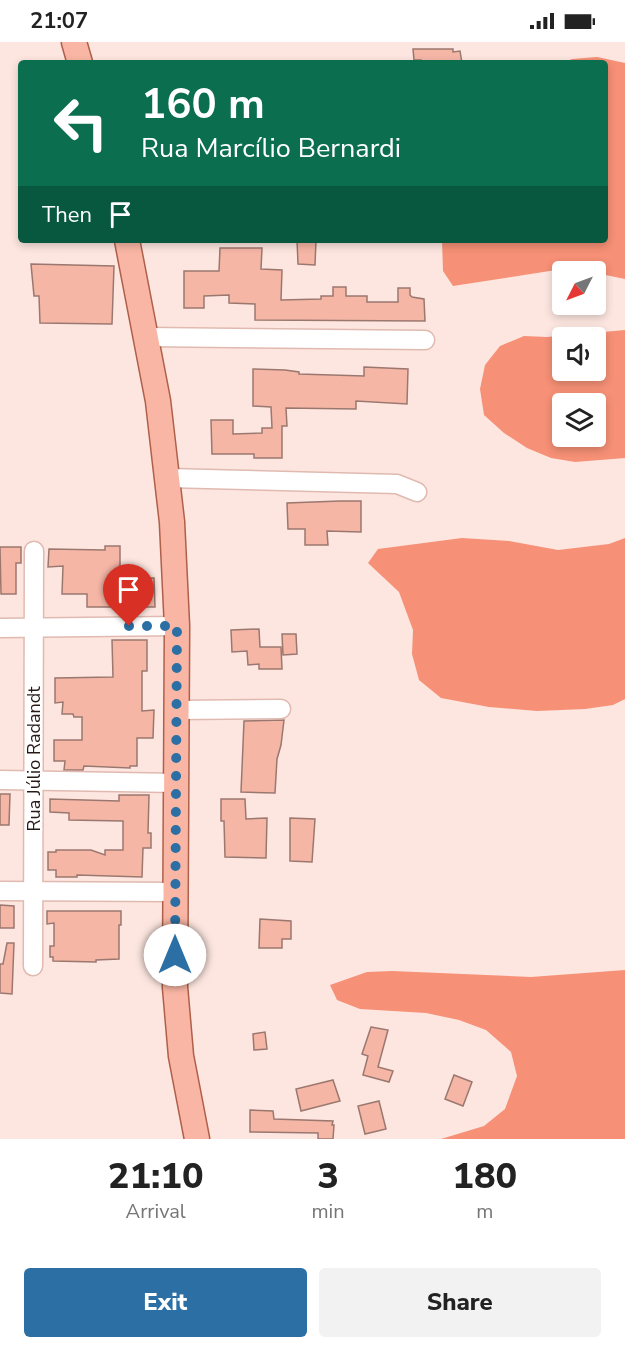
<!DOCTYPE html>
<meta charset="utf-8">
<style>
:root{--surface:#fff;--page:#f2f2f2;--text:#222;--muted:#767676;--accent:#2b6fa4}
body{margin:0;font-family:"Nunito Sans",sans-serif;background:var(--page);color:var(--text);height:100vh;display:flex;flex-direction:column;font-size:22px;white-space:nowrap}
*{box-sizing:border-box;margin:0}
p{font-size:20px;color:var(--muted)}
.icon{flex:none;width:33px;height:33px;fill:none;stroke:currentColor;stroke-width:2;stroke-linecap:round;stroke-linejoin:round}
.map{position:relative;height:1097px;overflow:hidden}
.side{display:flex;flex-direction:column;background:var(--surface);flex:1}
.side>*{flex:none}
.banner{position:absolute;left:18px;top:18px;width:590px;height:183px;border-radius:6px;box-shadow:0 3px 9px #0003;background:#0b6e4f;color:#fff;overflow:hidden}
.needle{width:39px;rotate:228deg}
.tools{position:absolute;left:552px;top:219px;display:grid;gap:12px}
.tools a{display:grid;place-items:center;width:54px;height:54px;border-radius:6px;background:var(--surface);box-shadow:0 3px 9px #0003;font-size:30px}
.pin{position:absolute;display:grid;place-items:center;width:51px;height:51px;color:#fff;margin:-62px -26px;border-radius:50% 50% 50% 0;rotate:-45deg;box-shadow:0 0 6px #0007}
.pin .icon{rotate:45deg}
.me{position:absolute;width:66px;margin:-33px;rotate:0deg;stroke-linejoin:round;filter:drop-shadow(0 0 4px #0008)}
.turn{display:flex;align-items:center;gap:21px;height:126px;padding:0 24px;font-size:27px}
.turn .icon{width:78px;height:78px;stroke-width:2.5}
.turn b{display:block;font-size:42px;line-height:51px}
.then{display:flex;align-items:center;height:57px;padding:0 24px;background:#0003;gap:12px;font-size:22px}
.eta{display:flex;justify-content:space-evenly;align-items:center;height:102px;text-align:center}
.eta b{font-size:36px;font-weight:800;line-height:42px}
.action{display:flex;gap:12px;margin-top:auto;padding:12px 24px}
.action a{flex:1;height:69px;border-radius:6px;background:var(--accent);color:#fff;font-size:24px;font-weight:800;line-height:69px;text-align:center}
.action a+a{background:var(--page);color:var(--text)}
.status{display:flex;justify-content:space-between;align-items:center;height:42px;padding:0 30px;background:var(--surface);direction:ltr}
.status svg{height:16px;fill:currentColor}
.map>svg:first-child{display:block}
.forest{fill:#f69076;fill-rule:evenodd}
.building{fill:#f5b6a6;stroke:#9b786f;stroke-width:1.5}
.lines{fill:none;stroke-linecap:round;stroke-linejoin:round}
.minor-casing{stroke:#e0bab0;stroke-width:21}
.major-casing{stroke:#ae604b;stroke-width:27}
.minor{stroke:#fff;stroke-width:18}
.major{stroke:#fab6a4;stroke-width:24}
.route{stroke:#2b6fa4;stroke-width:10;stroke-dasharray:0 18}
.labels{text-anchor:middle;stroke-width:4.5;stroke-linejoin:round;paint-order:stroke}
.street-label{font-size:18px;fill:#271a16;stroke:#fff}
</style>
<div class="status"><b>21:07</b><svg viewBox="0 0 49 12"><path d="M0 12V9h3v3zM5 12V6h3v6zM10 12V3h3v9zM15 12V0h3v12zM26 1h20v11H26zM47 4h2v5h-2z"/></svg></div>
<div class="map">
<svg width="625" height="1097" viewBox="0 0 625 1097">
<rect width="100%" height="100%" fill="#fde6e0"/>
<g class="forest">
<path d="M597 15 625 21V237L596 231V230L569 226 453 244 443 229 442 198H604V21H562L572 17Z"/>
<path d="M625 288V416L575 420 551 416 527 406 504 391 484 373 480 347 485 323 500 304 524 294 547 295ZM562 296H596V328H562ZM562 362H596V394H562Z"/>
<path d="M462 496 509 499 558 508 609 502 625 496V657L613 663 585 667 537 669 489 665 441 656 419 638 412 612 413 588 399 550 368 521 378 507Z"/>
<path d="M625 928V1097H441L484 1084 505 1067 517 1034 511 1010 486 988 459 978 426 971 360 967 337 958 330 943 367 930 392 929 531 935Z"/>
</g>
<g class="building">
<path d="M413 7H453V10L460 9 462 21H421V18H414Z"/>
<path d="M297 198H316L315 223 298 222Z"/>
<path d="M220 206H262L261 227 282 228 281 258 321 257V254H333V245H346V254H367V260H398V246H410V253L412 255 424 257 425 279 255 278V262L229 261V253L204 254V266H184V229H219Z"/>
<path d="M31 222 114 224 112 282 40 281 39 254H34Z"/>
<path d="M364 325 408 327 407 362 356 359V367L286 366 287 384H282V416H254V412H212L211 378H233V392L262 391V386H272L271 365 253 364V327L285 328 299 330V332L364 334Z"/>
<path d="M340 459H361V490L327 489 328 503H305V487H288L287 461Z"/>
<path d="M105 504H120V530H135L136 536H154L155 565H87V552H62L63 524 48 525 49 507 105 508Z"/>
<path d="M0 505H21V521H16V552H1Z"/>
<path d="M259 587 260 605H281L282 627H259V622L248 623 247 609 232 610 231 588Z"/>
<path d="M282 592H296L297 612 283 613Z"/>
<path d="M112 598H147V629H142V669L154 668 153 696H137V724H130V726L84 724 83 728H64L65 719H54V698H82V675H74L73 672H62L63 660 55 661V636L113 635Z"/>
<path d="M284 678 281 703 277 717 275 751 241 750 244 679Z"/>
<path d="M0 752H10L9 783H0Z"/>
<path d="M119 753H149L148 791H151V806H143L142 835 77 833V835H56V828H48V810H56V808H91L105 813V808H123V779L69 778V771L50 770V757L119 759Z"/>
<path d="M221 757H245L246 777 267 776 266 816 225 815 224 779H221Z"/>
<path d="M290 776 315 777 312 820 290 819Z"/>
<path d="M0 863 14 864V886H0Z"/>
<path d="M47 869H121V883H119V917L96 918V920L53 919V915H50V904H54V881L47 882Z"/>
<path d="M260 877 291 879V897H282V906H259Z"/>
<path d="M7 901H14L12 952 0 951V922H3Z"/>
<path d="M371 985 388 988 378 1025 393 1029 389 1040 363 1033 368 1014 362 1012Z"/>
<path d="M265 990 267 1007 254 1008 253 992Z"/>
<path d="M454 1033 472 1040 463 1064 445 1057Z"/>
<path d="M333 1038 340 1059 301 1069 296 1047Z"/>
<path d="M379 1059 386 1087 365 1092 358 1064Z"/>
<path d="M250 1068 273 1069 274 1077 333 1079 332 1083H334L333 1097H318V1091L250 1090Z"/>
</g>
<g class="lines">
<g class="minor-casing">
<g id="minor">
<path d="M147 295 425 298"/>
<path d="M168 436 397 442 417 450"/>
<path d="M0 586 177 584"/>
<path d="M178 668 281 667"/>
<path d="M0 738 177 741"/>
<path d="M0 849 174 850"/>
<path d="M33 924 34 509"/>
</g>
</g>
<g class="major-casing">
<g id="major">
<path d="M74 0 80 21"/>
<path d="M127 198 158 359 172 480 177 584 175 945 181 1014 197 1097"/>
</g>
</g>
<use href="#minor" class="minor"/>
<use href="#major" class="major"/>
</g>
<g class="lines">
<path class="route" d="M129 584H177L175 913"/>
</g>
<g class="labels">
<g class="street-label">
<text transform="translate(34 717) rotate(-90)" y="6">Rua Júlio Radandt</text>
</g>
</g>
</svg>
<div class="tools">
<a><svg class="needle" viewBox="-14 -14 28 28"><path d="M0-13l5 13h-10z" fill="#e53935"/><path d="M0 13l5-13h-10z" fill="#767676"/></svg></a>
<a><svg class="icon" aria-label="sound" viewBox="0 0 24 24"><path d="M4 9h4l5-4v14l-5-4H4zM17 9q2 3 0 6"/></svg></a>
<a><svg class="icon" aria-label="layers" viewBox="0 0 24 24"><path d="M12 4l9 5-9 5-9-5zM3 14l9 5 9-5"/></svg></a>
</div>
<div class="pin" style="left:129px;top:584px;background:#d93025"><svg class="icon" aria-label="arrive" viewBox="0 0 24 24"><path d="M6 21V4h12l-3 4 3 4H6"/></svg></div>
<svg class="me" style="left:175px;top:913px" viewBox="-20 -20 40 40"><circle r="19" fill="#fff"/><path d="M0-13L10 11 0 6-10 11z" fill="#2b6fa4"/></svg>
<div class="banner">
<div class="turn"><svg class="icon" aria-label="left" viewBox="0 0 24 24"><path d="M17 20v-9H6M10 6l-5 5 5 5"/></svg><div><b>160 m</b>Rua Marcílio Bernardi</div></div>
<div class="then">Then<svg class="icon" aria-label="arrive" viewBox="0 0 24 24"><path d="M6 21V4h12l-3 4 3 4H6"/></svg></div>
</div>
</div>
<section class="side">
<div class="eta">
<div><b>21:10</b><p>Arrival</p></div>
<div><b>3</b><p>min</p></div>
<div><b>180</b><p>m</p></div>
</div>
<div class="action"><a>Exit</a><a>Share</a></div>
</section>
